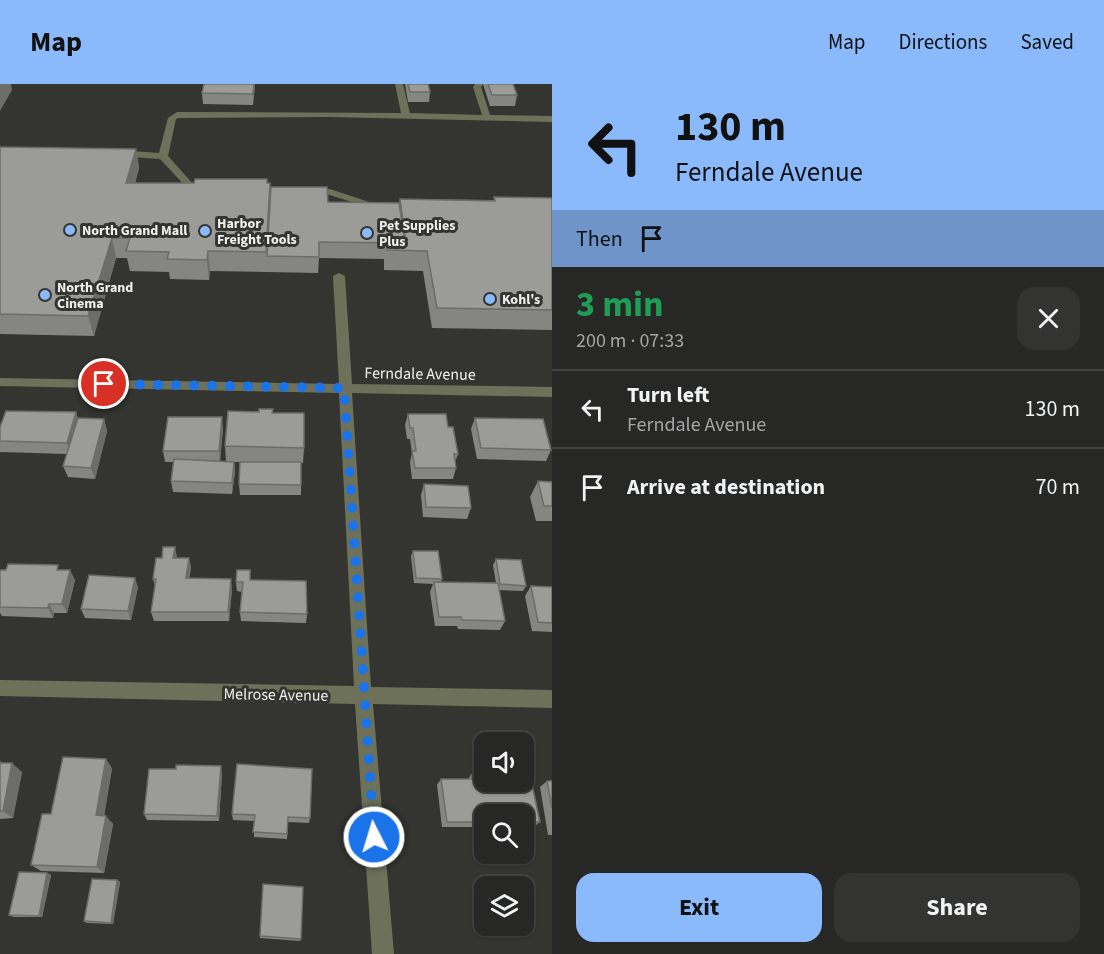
<!DOCTYPE html>
<meta charset="utf-8">
<style>
:root{--surface:#272725;--page:#333332;--text:#f1f3f6;--muted:#a4a5a7;--line:#434442;--accent:#8abafc}
body{margin:0;font-family:"Source Sans 3",sans-serif;background:var(--page);color:var(--text);height:100vh;display:flex;flex-direction:column;font-size:22px;white-space:nowrap}
*{box-sizing:border-box;margin:0}
p{font-size:20px;color:var(--muted)}
.icon{flex:none;width:33px;height:33px;fill:none;stroke:currentColor;stroke-width:2;stroke-linecap:round;stroke-linejoin:round}
.map{position:relative;flex:1;overflow:hidden}
.details{display:flex;flex-direction:column;background:var(--surface);width:552px}
.details>*{flex:none}
.banner{background:#8abafc;color:#111;overflow:hidden}
.tools{position:absolute;left:474px;top:648px;display:grid;gap:12px}
.tools a{display:grid;place-items:center;width:60px;height:60px;border-radius:12px;background:var(--surface);box-shadow:0 2px 4px #0004,0 0 0 2px var(--line);font-size:30px}
.pin{position:absolute;display:grid;place-items:center;width:51px;height:51px;color:#fff;margin:-26px;border:3px solid #fff;border-radius:50%;box-shadow:0 2px 6px #0007}
.me{position:absolute;width:66px;margin:-33px;rotate:355deg;stroke-linejoin:round;filter:drop-shadow(0 0 4px #0008)}
.turn{display:flex;align-items:center;gap:21px;height:126px;padding:0 24px;font-size:27px}
.turn .icon{width:78px;height:78px;stroke-width:2.5}
.turn b{display:block;font-size:42px;line-height:51px}
.then{display:flex;align-items:center;height:57px;padding:0 24px;background:#0003;gap:12px;font-size:22px}
.round{display:grid;place-items:center;flex:none;width:63px;height:63px;border-radius:18px;background:var(--page)}
.overview{display:flex;align-items:center;justify-content:space-between;height:102px;padding:0 24px}
h1{font-size:36px;font-weight:700;line-height:45px;color:#1e9e55}
.action{display:flex;gap:12px;margin-top:auto;padding:12px 24px}
.action a{flex:1;height:69px;border-radius:18px;background:var(--accent);color:#111;font-size:24px;font-weight:700;line-height:69px;text-align:center}
.action a+a{background:var(--page);color:var(--text)}
ul{padding:0;list-style:none}
li{display:flex;align-items:center;gap:18px;height:78px;padding:0 24px;border-top:2px solid var(--line)}
li div{flex:1}
li b{display:block;font-size:22px}
li em{font-style:normal}
header{display:flex;align-items:center;gap:36px;box-sizing:border-box;height:84px;padding:0 30px;background:var(--accent);color:#111}
header strong{font-size:28px}
nav{display:flex;gap:33px;margin-inline-start:auto;font-size:21px}
main{display:flex;flex:1;min-height:0}
.map>svg:first-child{display:block}
.lines{fill:none;stroke-linecap:round;stroke-linejoin:round}
.minor{fill:#6e7159;fill-rule:evenodd}
.wall{fill:#858582}
.shaded-wall{fill:#6c6c6a}
.building{fill:#9b9b97;stroke:#6c6c6a;stroke-width:1.5}
.route{stroke:#1a73e8;stroke-width:10;stroke-dasharray:0 18}
.poi-dot{fill:#8abafc;stroke:#343431;stroke-width:2}
.labels{text-anchor:middle;stroke-width:6;stroke-linejoin:round;paint-order:stroke}
.far-poi-label{font-size:14px;font-weight:bold;fill:#efefed;stroke:#343431;text-anchor:start}
.street-label{font-size:16px;fill:#efefed;stroke:#343431}
</style>
<header>
<strong>Map</strong>
<nav><a>Map</a><a>Directions</a><a>Saved</a></nav>
</header>
<main>
<div class="map">
<svg width="552" height="870" viewBox="0 0 552 870">
<rect width="100%" height="100%" fill="#343431"/>
<g class="lines">
<g class="minor">
<path d="M395 0H403L410 29 482 31 473 3 475 0H483L481 3 490 31 552 32V38L329 33 179 34 176 35 168 72 194 101 208 104 210 106 205 109 188 105 160 75 117 72 112 69 117 66 159 69 168 34 177 28 401 29Z"/>
<path d="M310 104 330 105 387 124 382 127 326 110 307 109V105Z"/>
<path d="M339 189 345 192 352 300 552 303V313L352 309 371 603 552 606V624L373 620 394 870H372L355 620 0 612V596L354 602 339 309 0 302V294L339 300 333 192Z"/>
</g>
</g>
<g class="wall">
<path d="M255 0 253 21 203 20 202 9Z"/>
<path d="M405 0H428L430 8 429 18H408Z"/>
<path d="M483 0H513L517 11 515 22H490Z"/>
<path d="M0 63 136 65 139 84 135 99H267L271 103 328 118 399 119 400 115 494 116V113L552 114V246L432 244 423 187 384 186V175L319 174 318 189 210 187 209 196 170 195 169 188 130 187 127 174H116L94 252 0 250Z"/>
<path d="M76 328 78 335H104L107 347 95 395 68 393 63 382 67 370 0 368V343Z"/>
<path d="M273 329 304 364 303 379H301V411H240L239 400 240 378H234L235 388 232 410 173 408 171 397 174 378H165L163 367 223 344 220 377H226L225 362Z"/>
<path d="M408 330 448 343 458 370 455 378 456 384 453 395H412L410 378 412 369 410 355H407L405 341Z"/>
<path d="M475 334 551 366 546 377 477 375 471 345Z"/>
<path d="M538 397 552 398V437H536L530 413Z"/>
<path d="M424 400 471 424 467 435 423 433 421 411Z"/>
<path d="M413 467 442 495 441 498 496 499 493 481 496 475 526 502 523 507 499 506 505 537 500 546 458 545 457 542H435L430 508 433 500 414 499 411 472Z"/>
<path d="M177 474H189L191 484 189 494 232 505 229 537H154L151 528 155 502 153 495Z"/>
<path d="M0 486H60L75 496 67 529H54L53 534 2 532 0 529Z"/>
<path d="M251 496 307 530 306 539 241 537 240 528 242 508 237 507 236 498Z"/>
<path d="M531 502 552 503V548L532 547 525 512Z"/>
<path d="M138 503 131 536 85 534 81 525Z"/>
<path d="M0 677 2 679 22 688 13 734 0 735Z"/>
<path d="M112 684 104 732 113 740 104 789 41 787 31 781 51 730Z"/>
<path d="M222 689 219 737 147 736 144 730Z"/>
<path d="M471 691 540 738 532 744H524V730H484V757H477L475 743H442L437 701 441 695H468Z"/>
<path d="M547 697H552V751H548L540 703Z"/>
<path d="M232 730 310 734 309 739 288 738 287 755 254 753V737L233 736Z"/>
<path d="M47 789 51 791 42 833H14L9 831Z"/>
<path d="M117 796 120 798 113 840 87 839 84 837Z"/>
<path d="M260 852 301 855 300 857 260 854Z"/>
</g>
<g class="shaded-wall">
<path d="M0 0H11L12 6 0 27Z"/>
<path d="M254 0H255V2L253 21Z"/>
<path d="M136 65 139 84 130 119 126 99Z"/>
<path d="M112 154 116 174 94 252 88 232Z"/>
<path d="M208 167 210 187 209 196 207 176Z"/>
<path d="M76 328 79 339 71 370 67 359Z"/>
<path d="M222 333 223 344 220 378 219 367Z"/>
<path d="M104 335 107 347 95 395 91 384Z"/>
<path d="M234 378 235 388 232 410V399Z"/>
<path d="M175 463 177 473 173 474Z"/>
<path d="M189 474 191 484 188 504 186 494Z"/>
<path d="M70 486 75 496 67 529 62 520Z"/>
<path d="M135 494 138 503 131 536 128 527Z"/>
<path d="M231 495 232 505 229 537 228 528Z"/>
<path d="M49 520 54 529 53 534 48 524Z"/>
<path d="M106 675 112 684 103 739 96 731Z"/>
<path d="M12 679 22 688 13 734 3 727Z"/>
<path d="M221 682 222 689 219 737 217 732Z"/>
<path d="M106 732 113 740 104 789 97 783Z"/>
<path d="M47 789 51 791 42 833 39 832Z"/>
<path d="M117 796 120 798 113 840 111 839Z"/>
</g>
<g class="building">
<path d="M204 0H254L253 10 202 9Z"/>
<path d="M408 0H428L430 8H410Z"/>
<path d="M488 0H513L517 11H492Z"/>
<path d="M0 63 136 65 126 99H194L195 95H267V99H270L266 168 208 167 207 176 167 175 169 168 126 167 130 154H112L88 232 0 230Z"/>
<path d="M271 103H327L328 118 399 119 405 159 319 158V173L267 172Z"/>
<path d="M494 113 552 114V226L437 224 427 167 387 166 386 158 406 159 400 115 495 117Z"/>
<path d="M259 325H273L272 329H304V364L225 362 228 327 259 328Z"/>
<path d="M6 327 76 328 67 359 0 357V343Z"/>
<path d="M408 330H446L448 343H453L458 370H454L456 384H415L412 367H416L413 344H410Z"/>
<path d="M168 333H222L219 367H163Z"/>
<path d="M78 334 104 335 91 384 63 382Z"/>
<path d="M475 334 543 335 551 366 481 364Z"/>
<path d="M174 375 234 378 232 399 171 397Z"/>
<path d="M240 378H301V401L239 400Z"/>
<path d="M538 397 552 398V422H544Z"/>
<path d="M424 400 468 402 471 424 426 423Z"/>
<path d="M163 463H175L173 474H189L186 494 231 495 228 528H151L156 495H153L156 474H162Z"/>
<path d="M413 467H438L442 495 416 494Z"/>
<path d="M496 475 521 476 526 502 500 500Z"/>
<path d="M8 480 58 481 57 486H70L62 520H49L48 524 0 523V486H6Z"/>
<path d="M237 486H250V496L306 497 307 530 240 528 243 498H236Z"/>
<path d="M89 491 135 494 128 527 81 525Z"/>
<path d="M434 498 498 499 505 537 462 536 461 533H439Z"/>
<path d="M531 502 552 503V539L538 538Z"/>
<path d="M63 673 106 675 96 731 106 732 97 783 31 781 42 730H51Z"/>
<path d="M0 679H12L3 727H0Z"/>
<path d="M237 680 312 685 310 734 288 733 287 750 253 748 255 731 232 730Z"/>
<path d="M176 681 221 682 217 732 144 730 149 685H176Z"/>
<path d="M471 691H484V698H524V691H530L540 738H524V730H484V752H483L481 738H447L441 695H472Z"/>
<path d="M547 697H552V724Z"/>
<path d="M19 788 47 789 39 832 9 831Z"/>
<path d="M92 795 117 796 111 839 84 837Z"/>
<path d="M263 800 303 803 301 855 260 852Z"/>
</g>
<g class="lines">
<path class="route" d="M104 300 344 304 374 753"/>
</g>
<g class="poi-dot">
<circle cx="70" cy="146" r="6"/>
<circle cx="205" cy="147" r="6"/>
<circle cx="367" cy="149" r="6"/>
<circle cx="45" cy="211" r="6"/>
<circle cx="490" cy="215" r="6"/>
</g>
<g class="labels">
<g class="far-poi-label">
<text x="217" y="144">Harbor<tspan x="217" dy="16">Freight Tools</tspan></text>
<text x="379" y="146">Pet Supplies<tspan x="379" dy="16">Plus</tspan></text>
<text x="82" y="151">North Grand Mall</text>
<text x="57" y="208">North Grand<tspan x="57" dy="16">Cinema</tspan></text>
<text x="502" y="220">Kohl's</text>
</g>
<g class="street-label">
<text transform="translate(420 289) rotate(1)" y="6">Ferndale Avenue</text>
<text transform="translate(276 610) rotate(1)" y="6">Melrose Avenue</text>
</g>
</g>
</svg>
<div class="tools">
<a><svg class="icon" aria-label="sound" viewBox="0 0 24 24"><path d="M4 9h4l5-4v14l-5-4H4zM17 9q2 3 0 6"/></svg></a>
<a><svg class="icon" aria-label="search" viewBox="0 0 24 24"><circle cx="10" cy="10" r="6"/><path d="M15 15l6 6"/></svg></a>
<a><svg class="icon" aria-label="layers" viewBox="0 0 24 24"><path d="M12 4l9 5-9 5-9-5zM3 14l9 5 9-5"/></svg></a>
</div>
<div class="pin" style="left:104px;top:300px;background:#d93025"><svg class="icon" aria-label="arrive" viewBox="0 0 24 24"><path d="M6 21V4h12l-3 4 3 4H6"/></svg></div>
<svg class="me" style="left:374px;top:753px" viewBox="-20 -20 40 40"><circle r="17" fill="#1a73e8" stroke="#fff" stroke-width="3"/><path d="M0-11L8 9 0 5-8 9z" fill="#fff"/></svg>
</div>
<section class="details">
<div class="banner">
<div class="turn"><svg class="icon" aria-label="left" viewBox="0 0 24 24"><path d="M17 20v-9H6M10 6l-5 5 5 5"/></svg><div><b>130 m</b>Ferndale Avenue</div></div>
<div class="then">Then<svg class="icon" aria-label="arrive" viewBox="0 0 24 24"><path d="M6 21V4h12l-3 4 3 4H6"/></svg></div>
</div>
<div class="overview"><div><h1>3 min</h1><p>200 m · 07:33</p></div><a class="round"><svg class="icon" aria-label="close" viewBox="0 0 24 24"><path d="M6 6l12 12M18 6L6 18"/></svg></a></div>
<ul>
<li><svg class="icon" aria-label="left" viewBox="0 0 24 24"><path d="M17 20v-9H6M10 6l-5 5 5 5"/></svg><div><b>Turn left</b><p>Ferndale Avenue</p></div><em>130 m</em></li>
<li><svg class="icon" aria-label="arrive" viewBox="0 0 24 24"><path d="M6 21V4h12l-3 4 3 4H6"/></svg><div><b>Arrive at destination</b></div><em>70 m</em></li>
</ul>
<div class="action"><a>Exit</a><a>Share</a></div>
</section>
</main>
